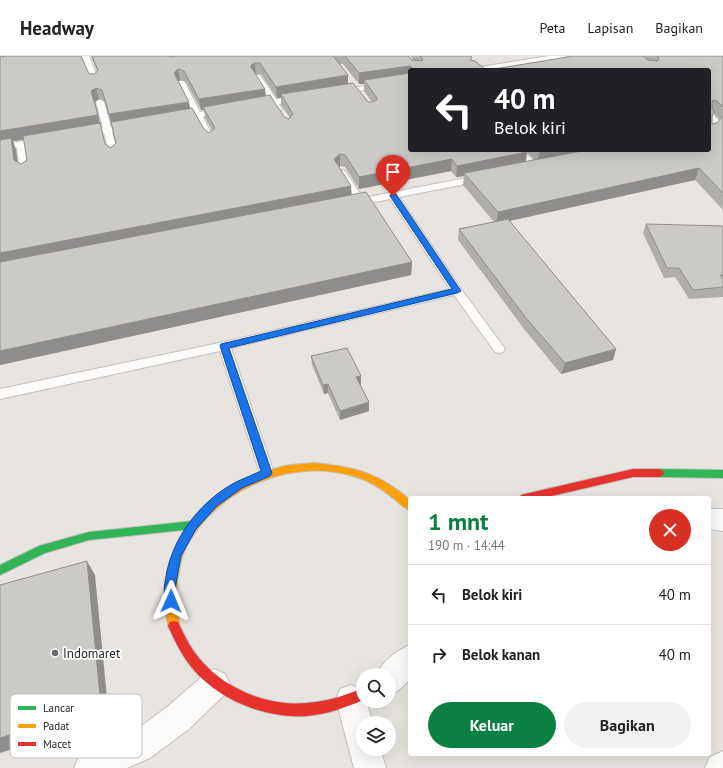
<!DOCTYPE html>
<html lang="id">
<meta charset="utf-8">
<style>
:root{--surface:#fff;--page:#f2f2f2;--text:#222;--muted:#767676;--line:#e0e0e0;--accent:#0b8043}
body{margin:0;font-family:"PT Sans",sans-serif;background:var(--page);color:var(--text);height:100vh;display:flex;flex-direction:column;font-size:15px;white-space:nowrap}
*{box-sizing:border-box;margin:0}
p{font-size:13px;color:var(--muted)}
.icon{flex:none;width:22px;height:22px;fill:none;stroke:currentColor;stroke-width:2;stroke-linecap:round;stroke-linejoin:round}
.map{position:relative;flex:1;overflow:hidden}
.panel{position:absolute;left:408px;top:440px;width:303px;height:260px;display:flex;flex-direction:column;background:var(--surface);border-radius:4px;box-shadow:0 4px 16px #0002}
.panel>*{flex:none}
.banner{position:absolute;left:408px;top:12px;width:303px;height:84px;border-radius:4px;box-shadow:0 4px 16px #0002;background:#202124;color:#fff;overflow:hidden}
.fabs{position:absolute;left:356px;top:612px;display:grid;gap:8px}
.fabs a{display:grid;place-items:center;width:40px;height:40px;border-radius:50%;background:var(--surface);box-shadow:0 4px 16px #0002;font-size:20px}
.pin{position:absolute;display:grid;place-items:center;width:34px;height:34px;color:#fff;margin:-41px -17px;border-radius:50% 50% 50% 0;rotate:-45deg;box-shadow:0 0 4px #0007}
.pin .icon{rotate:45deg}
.me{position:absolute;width:44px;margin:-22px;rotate:1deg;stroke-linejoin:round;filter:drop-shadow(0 0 3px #0008)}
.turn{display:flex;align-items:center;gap:14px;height:84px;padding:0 20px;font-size:18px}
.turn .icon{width:52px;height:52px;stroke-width:2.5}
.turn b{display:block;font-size:28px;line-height:34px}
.round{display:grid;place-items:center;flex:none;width:42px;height:42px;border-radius:21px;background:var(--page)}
.overview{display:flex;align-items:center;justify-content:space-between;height:68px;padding:0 20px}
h1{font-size:24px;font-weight:700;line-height:30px;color:var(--accent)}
.action{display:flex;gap:8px;margin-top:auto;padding:8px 20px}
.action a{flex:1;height:46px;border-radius:24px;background:var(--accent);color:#fff;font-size:16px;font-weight:700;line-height:46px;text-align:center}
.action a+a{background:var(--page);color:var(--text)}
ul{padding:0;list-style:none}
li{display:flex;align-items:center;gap:12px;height:60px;padding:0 20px;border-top:1px solid var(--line)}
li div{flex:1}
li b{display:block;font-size:15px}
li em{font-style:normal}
header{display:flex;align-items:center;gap:24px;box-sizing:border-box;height:56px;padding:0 20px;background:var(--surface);border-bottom:1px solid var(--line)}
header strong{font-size:19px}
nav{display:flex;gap:22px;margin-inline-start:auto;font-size:14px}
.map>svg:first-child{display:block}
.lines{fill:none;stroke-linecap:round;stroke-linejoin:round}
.lane-casing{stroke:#c1c0c1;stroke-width:2}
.street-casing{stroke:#c1c0c1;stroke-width:2}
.fast-casing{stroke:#c1c0c1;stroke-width:2}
.slow-casing{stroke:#c1c0c1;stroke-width:2}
.jam-casing{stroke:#c1c0c1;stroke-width:2}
.lane{fill:#fcfbfa;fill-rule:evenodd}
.street{fill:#fcfbfa;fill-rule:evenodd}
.fast{fill:#30b455;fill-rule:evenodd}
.slow{fill:#ff9f0a;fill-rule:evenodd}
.jam{fill:#e5322d;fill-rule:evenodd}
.wall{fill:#afaeab;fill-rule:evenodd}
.shaded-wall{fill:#8f8d8b}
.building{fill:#cccac7;stroke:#8f8d8b}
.route{fill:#1a73e8;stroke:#114b97}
.poi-dot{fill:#6c6a69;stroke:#fff;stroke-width:1.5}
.labels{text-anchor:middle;stroke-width:3.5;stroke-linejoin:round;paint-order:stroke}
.near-poi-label{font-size:13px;fill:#292929;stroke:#fff;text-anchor:start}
.key{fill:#fff;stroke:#bfbfbf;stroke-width:1}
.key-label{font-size:11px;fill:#292929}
</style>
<header>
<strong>Headway</strong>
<nav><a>Peta</a><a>Lapisan</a><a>Bagikan</a></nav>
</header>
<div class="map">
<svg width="723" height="712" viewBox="0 0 723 712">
<rect width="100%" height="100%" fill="#e8e4e0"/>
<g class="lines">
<g class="lane-casing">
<g id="lane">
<path d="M81 0H89L99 25 98 27H92L91 25Z"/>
<path d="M549 0H567L563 2 488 14H470L474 12Z"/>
<path d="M254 19H260L276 43 298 40 302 42 298 44 279 48 282 53 278 55H275L271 49 255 51V47L269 45 253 21Z"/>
<path d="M410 22V26L341 38 337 36 341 34Z"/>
<path d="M178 25H184L200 56 221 53 225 55 221 57 203 61 215 84 214 86H208L195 62 179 64 175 62 176 60 193 57 177 27Z"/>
<path d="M97 44H103L104 46 111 71 130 67 134 70 133 72 112 76 118 99 117 101H111L110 99 104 77 84 81 80 78 81 76 103 72 96 46Z"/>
<path d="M709 57H712L721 67 712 77 709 78V70L712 67 709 64Z"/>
<path d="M41 82 45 85 44 87 26 90 30 116 28 118H22L20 116 17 92 0 95V89Z"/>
<path d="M514 94H523L540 111 538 113H532Z"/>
<path d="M342 114 345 115 363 142 481 119 484 120 486 122 481 125 399 141 461 233 503 290 505 293 503 296 499 297 495 296 454 239 231 292 274 417 272 421 267 423 262 421 260 417 220 295 0 343V333L224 286 450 233 390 143 355 150 352 149 350 147 355 144 337 117Z"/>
</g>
</g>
<g class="street-casing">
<g id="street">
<path d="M709 453H723V475L709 473Z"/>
<path d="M410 589V623L399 634 389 639V619H376C382 606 397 594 410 589Z"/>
<path d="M215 613 225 618 230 628 225 638 189 673 150 702 127 712H74L79 701 128 680 167 651 205 618Z"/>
<path d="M351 629 362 633 363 645H366L373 667H363V693H380L386 712H354L336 644 340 633Z"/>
<path d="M723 695V712H705L710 701Z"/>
</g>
</g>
<g class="fast-casing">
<g id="fast">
<path d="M659 413 723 414V422L659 421 656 420 654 417 656 414Z"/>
<path d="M193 465 197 466 198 469 197 472 193 473 89 484 45 497 0 519V509L39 490 89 476Z"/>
</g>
</g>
<g class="slow-casing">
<path id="slow" d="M315 407C355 411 379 417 410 444V454C403 452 398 446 393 442 381 432 368 424 353 420 298 404 235 426 200 470 192 480 184 492 181 505 178 518 176 533 176 547 177 555 181 567 178 574L174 575 170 574C163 557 165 537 168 520 178 461 229 422 285 410 295 408 305 408 315 407Z"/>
</g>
<g class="jam-casing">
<g id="jam">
<path d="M633 413H659L662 414 664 417 662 420 659 421H633L543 442H520L521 439 525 438Z"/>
<path d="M174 565 178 566C184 578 189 590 198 601 226 635 272 653 316 646 333 644 348 638 363 632V644C345 652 327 658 307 660 264 663 214 642 189 608 180 596 174 583 168 570L170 566Z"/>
</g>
</g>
<use href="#lane" class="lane"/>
<use href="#street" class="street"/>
<use href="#fast" class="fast"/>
<use href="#slow" class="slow"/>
<use href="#jam" class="jam"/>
</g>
<g class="wall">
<path d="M0 0 89 18H95L97 15 91 0H167L174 1V0H408L412 4H414L410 0H470L472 1 471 4 486 14H410V94L527 96 526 106 535 104 525 94H709L574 0H723V154L695 124 509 165 616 293 613 304 561 318 524 273 458 184 459 173 494 166 463 129 464 120 456 121 451 115 359 133 345 111 340 110 339 111 352 139 412 206 411 219 0 309ZM339 8H343L359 28H364V35L372 46H368L348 27ZM255 18H261L277 42H281V49L290 62 289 63 284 61 266 40 265 33ZM180 24 186 26 201 54H204L205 62 212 74 209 77 204 73 190 53 178 26ZM99 43 105 46 116 87 111 92 105 88 95 46ZM714 57 720 64 717 67 712 68V61ZM24 84 27 104 21 108 17 106 16 94 13 85Z"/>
<path d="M646 168 723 170V241L689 243 675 221 664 222 643 177Z"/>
<path d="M311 300 361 320 360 329 369 346V355L340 364 328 337 324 338 312 309Z"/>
</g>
<g class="shaded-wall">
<path d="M255 7 256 18 252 20 251 11V9Z"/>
<path d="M410 10V21L364 24V28H359V17Z"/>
<path d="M178 13 180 24 176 28 174 17Z"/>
<path d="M348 19V30L281 38V42H277L276 31Z"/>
<path d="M96 32 99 43 95 46 101 71 13 85 16 94 19 116 0 87V75L91 35Z"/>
<path d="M265 33 266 44 203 51 204 54H201L199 43Z"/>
<path d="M189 46 191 57 112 69 109 58Z"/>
<path d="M543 94H600L537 106 540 95Z"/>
<path d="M527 96 525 108 464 117V120L456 121 457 110Z"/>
<path d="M340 98V110L335 115 334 103Z"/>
<path d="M452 103 451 115 359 133V121Z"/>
<path d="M699 112 695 124 496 168 498 156Z"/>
<path d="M351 130 352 142 0 210V197Z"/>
<path d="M412 206 411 219 0 309V295Z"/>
<path d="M616 293 613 304 561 318 565 307Z"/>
<path d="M361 320V329L356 330V321Z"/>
<path d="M328 328V337L324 338 323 329Z"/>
<path d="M369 346V355L340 364V355Z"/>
<path d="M87 505 95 519 109 662 0 697V682Z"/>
</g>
<g class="building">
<path d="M6 0H81L89 18H95L98 14 92 0H167L174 1V0H334V1L348 19 276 31 260 7H255L251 9V11L265 33 199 43 184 15 178 13 174 17 189 46 109 58 102 34 96 32 91 35 98 59 0 75V1Z"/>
<path d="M345 0H408L412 4 422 5 423 3 420 0H470L472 1 470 4 475 5 486 14H412V11L410 10 359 17Z"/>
<path d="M574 0H643L648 4 658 5 659 2 657 0H723V51L717 45 713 44 712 46V53L714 56 712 59V68L717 67 723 60V137L699 112 498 156 464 117 587 94H709V14H488Z"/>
<path d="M410 17V94H525L527 96 457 110 452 103 359 121 345 99 340 98 334 103 351 130 0 197V84L11 82 14 104 21 108 27 104 23 80 100 67 105 88 111 92 116 87 111 66 192 52 204 73 209 77 215 72 203 51 270 39 284 61 289 63 293 58 281 38 353 27 368 46H372L377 44V42L364 24Z"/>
<path d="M366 136 412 206 0 295V206Z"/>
<path d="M508 163 616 293 565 307 526 262 459 173Z"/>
<path d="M646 168 723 170V219H720L723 223V231L693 234 679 212H667Z"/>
<path d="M347 292 361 320 356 321 369 346 340 355 328 328 323 329 311 300Z"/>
<path d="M87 505 101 650 0 682V529Z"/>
</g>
<path class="route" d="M391 138H396L461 235 457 237 229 292 272 417 270 420 242 432 217 450 196 473 181 500 175 533 176 545 175 548 171 550 167 548C162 537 165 526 167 515 175 478 202 444 236 426 244 422 253 419 261 415L220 290 221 288 452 233 390 140Z"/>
<circle class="poi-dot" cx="55" cy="597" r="4"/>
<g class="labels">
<g class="near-poi-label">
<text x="63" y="602">Indomaret</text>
</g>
</g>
<rect x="10" y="638" width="132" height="64" rx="6" class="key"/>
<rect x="18" y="650" width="18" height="4" fill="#30b455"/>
<rect x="18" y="668" width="18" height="4" fill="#ff9f0a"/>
<rect x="18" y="686" width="18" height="4" fill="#e5322d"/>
<g class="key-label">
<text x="43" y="656">Lancar</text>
<text x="43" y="674">Padat</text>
<text x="43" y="692">Macet</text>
</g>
</svg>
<div class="fabs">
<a><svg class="icon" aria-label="search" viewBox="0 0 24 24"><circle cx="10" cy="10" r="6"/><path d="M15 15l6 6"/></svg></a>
<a><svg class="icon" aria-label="layers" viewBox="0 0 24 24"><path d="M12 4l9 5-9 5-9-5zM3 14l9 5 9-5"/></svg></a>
</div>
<div class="pin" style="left:393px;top:140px;background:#d93025"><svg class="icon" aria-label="arrive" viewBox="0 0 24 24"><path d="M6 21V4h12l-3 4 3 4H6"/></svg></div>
<svg class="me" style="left:171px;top:545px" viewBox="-20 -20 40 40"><path d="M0-17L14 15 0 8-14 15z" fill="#1a73e8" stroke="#fff" stroke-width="4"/></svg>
<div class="banner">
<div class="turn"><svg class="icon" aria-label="left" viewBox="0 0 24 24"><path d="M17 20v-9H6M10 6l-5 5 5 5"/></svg><div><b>40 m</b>Belok kiri</div></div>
</div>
<section class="panel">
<div class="overview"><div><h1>1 mnt</h1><p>190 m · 14:44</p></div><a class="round" style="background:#d93025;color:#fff"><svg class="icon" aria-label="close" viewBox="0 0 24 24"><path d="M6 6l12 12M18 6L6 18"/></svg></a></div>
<ul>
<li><svg class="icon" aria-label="left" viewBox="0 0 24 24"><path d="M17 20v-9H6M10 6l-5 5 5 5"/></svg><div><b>Belok kiri</b></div><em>40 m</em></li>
<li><svg class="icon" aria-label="right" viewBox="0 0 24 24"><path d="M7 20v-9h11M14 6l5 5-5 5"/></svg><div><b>Belok kanan</b></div><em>40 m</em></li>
</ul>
<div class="action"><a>Keluar</a><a>Bagikan</a></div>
</section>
</div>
